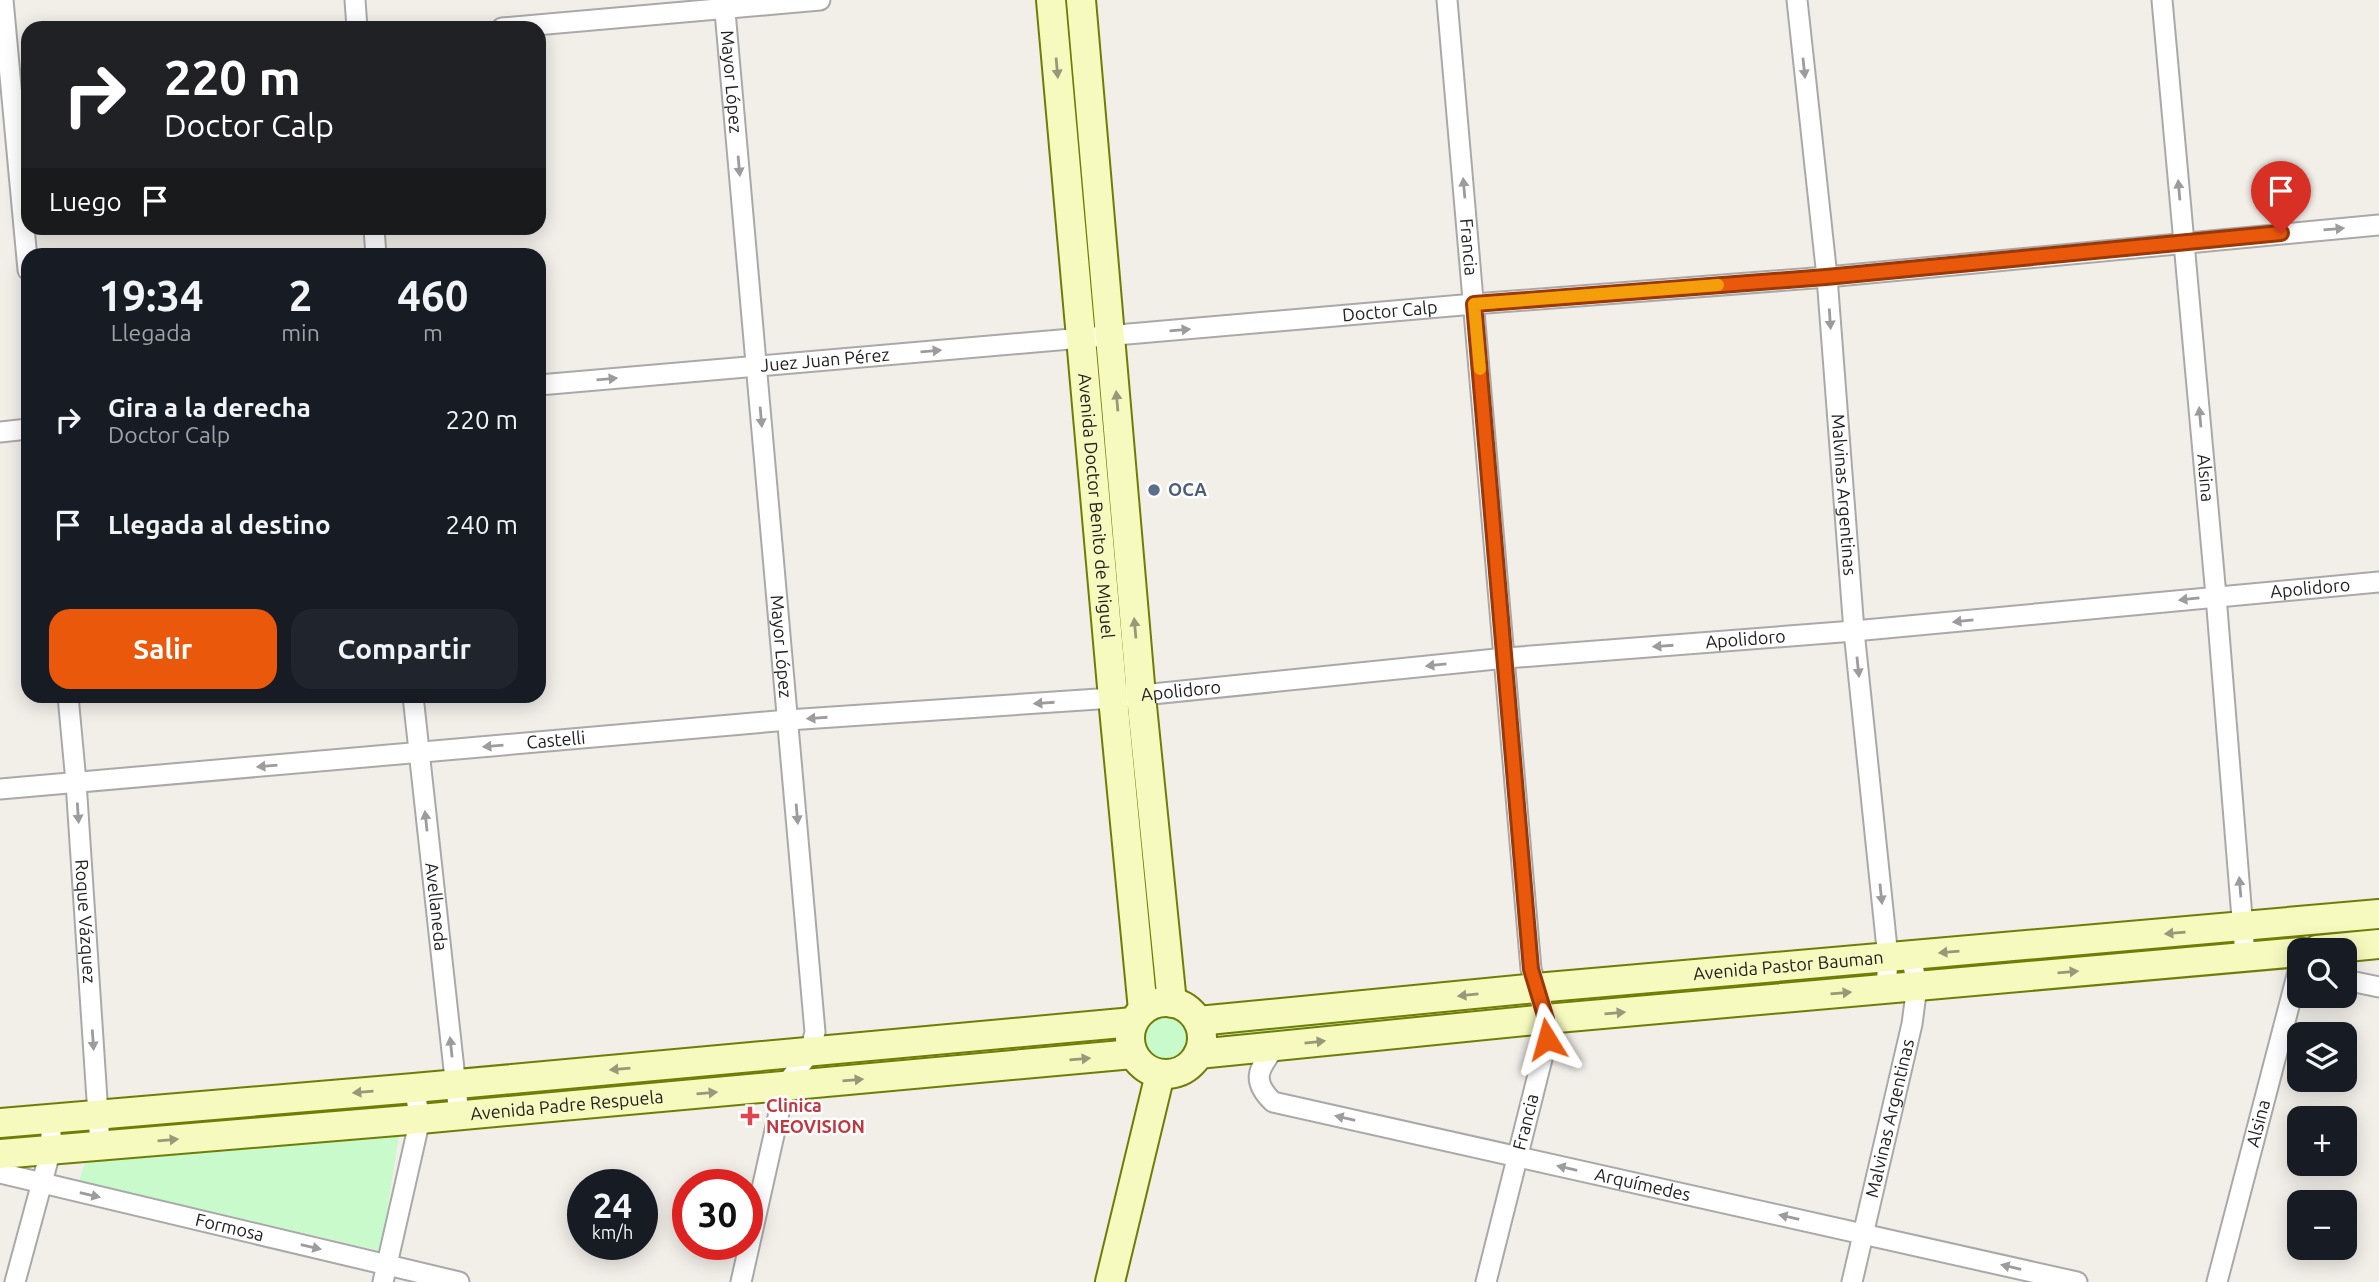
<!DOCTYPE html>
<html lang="es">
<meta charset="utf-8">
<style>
:root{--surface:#171b24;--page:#20242c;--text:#f1f3f6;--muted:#9ea1a6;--accent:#ea580c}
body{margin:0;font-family:Ubuntu,sans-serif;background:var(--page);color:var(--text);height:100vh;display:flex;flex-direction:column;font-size:26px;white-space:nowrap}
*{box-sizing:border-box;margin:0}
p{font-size:23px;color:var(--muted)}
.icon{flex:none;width:38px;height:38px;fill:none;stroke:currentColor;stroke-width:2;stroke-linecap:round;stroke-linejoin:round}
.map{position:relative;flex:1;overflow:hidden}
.side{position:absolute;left:21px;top:248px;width:525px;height:455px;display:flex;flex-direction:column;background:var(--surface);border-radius:21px;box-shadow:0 4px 18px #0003}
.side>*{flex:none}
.top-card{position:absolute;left:21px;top:21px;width:525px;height:214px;border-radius:21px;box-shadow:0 4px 18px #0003;background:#202124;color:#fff;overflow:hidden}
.buttons{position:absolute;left:2287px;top:938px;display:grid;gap:14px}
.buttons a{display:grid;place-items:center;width:70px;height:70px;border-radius:14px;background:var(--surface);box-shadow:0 4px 18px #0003;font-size:35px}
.speed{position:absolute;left:567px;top:1169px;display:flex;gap:14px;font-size:35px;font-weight:700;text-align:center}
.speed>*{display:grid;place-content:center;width:91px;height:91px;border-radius:50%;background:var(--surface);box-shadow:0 4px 18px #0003;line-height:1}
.speed small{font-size:18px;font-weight:400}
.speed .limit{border:10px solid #d22;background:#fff;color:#111}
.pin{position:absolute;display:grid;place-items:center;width:60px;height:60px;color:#fff;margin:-72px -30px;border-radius:50% 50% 50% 0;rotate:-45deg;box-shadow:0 0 7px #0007}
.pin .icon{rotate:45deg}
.me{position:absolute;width:77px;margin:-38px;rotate:352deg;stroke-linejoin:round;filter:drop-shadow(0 0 5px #0008)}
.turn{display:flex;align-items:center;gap:24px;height:147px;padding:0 28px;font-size:32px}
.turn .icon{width:91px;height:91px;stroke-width:2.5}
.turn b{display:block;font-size:49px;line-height:60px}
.then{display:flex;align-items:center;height:66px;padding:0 28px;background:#0003;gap:14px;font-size:26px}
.eta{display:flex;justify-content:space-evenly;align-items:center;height:119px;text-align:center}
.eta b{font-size:42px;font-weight:700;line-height:49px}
.button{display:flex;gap:14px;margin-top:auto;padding:14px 28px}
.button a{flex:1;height:80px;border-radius:21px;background:var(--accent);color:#fff;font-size:28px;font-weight:700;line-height:80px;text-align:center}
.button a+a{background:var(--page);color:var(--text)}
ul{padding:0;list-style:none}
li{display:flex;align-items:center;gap:21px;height:105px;padding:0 28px}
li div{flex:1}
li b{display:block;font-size:26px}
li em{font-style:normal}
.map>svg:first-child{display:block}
.park{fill:#c8facc}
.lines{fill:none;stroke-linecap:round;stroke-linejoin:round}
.minor-casing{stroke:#a9a9a9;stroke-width:23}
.secondary-casing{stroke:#707d05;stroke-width:32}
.minor{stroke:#fff;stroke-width:19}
.secondary{stroke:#f7fabf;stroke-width:28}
.oneway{fill:#979978}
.oneway2{fill:#9c9c9c}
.route-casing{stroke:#983908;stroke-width:18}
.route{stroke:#ea580c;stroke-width:12}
.slow{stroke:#f59e0b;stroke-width:12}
.service-dot{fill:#5c6f8a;stroke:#fff;stroke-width:2.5}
.health-dot{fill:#e0444e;stroke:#fff;stroke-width:2.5}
.labels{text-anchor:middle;stroke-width:5;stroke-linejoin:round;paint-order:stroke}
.street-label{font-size:18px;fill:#222;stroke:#fff}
.service-label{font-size:18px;font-weight:bold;fill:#4e5e75;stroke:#fff;text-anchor:start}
.health-label{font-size:18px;font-weight:bold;fill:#be3a42;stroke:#fff;text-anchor:start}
</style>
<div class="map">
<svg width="2379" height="1282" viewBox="0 0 2379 1282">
<rect width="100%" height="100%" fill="#f2efe9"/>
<g class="park">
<path d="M1848 970 1847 976 1602 1000 1601 994Z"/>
<path d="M1484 1006V1011L1221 1037V1034Z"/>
<circle cx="1166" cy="1038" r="23"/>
<path d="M1113 1038V1043L868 1066 865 1061Z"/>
<path d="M725 1071V1077L505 1097 504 1091Z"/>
<path d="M378 1105 379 1109 157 1129V1124Z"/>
<path d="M399 1135 381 1251 79 1181 86 1160Z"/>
</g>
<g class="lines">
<g class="minor-casing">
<g id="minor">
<path d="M3 0 28 270"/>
<path d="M355 0 357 28"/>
<path id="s1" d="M724 0 815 1032 810 1052 785 1086 741 1282"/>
<path id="s2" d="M1447 0 1531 969 1546 1019 1547 1039 1486 1282"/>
<path id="s3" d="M1797 0 1827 277 1854 631 1888 958 1886 990"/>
<path id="s4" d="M2162 0 2216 596 2245 955"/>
<path d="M502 28 820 0"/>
<path d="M374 228 376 256"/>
<path id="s5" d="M539 385 1474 304 1827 277 2379 225"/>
<path d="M0 432 28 429"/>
<path id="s6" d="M68 696 76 782 100 1145"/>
<path id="s7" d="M413 696 459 1115"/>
<path id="s8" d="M0 789 788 720 1113 698 1506 658 1854 631 2379 582"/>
<path d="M2345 980 2379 987"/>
<path id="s9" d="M1276 1046C1259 1068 1250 1080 1273 1102L2077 1282"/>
<path id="s10" d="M0 1173 459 1282"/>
<path d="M15 1282 51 1149V1119"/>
<path d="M383 1282 420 1119 414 1088"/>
<path id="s11" d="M1852 1282 1912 1024 1917 986 1911 955"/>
<path id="s12" d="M2217 1282 2300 964"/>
</g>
</g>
<g class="secondary-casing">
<g id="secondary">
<path id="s13" d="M1051 0 1113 698 1143 1010"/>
<path d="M1081 0 1141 696 1172 1003"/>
<path d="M2317 950 2379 944"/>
<circle cx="1166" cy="1038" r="36"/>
<path id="s14" d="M1198 1021 1536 988 2379 914"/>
<path d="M1198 1054 1546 1019 2300 952"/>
<path d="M0 1123 414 1088 1133 1022"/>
<path id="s15" d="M0 1154 420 1119 1133 1054"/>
<path d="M1110 1282 1160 1074"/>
</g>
</g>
<use href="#minor" class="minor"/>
<use href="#secondary" class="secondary"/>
</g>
<defs><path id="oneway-solid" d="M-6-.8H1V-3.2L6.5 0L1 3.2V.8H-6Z" transform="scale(1.75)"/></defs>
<g class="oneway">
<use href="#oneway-solid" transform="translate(1057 68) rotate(85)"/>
<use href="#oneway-solid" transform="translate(1117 401) rotate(-95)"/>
<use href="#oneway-solid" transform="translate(1135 628) rotate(-95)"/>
<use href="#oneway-solid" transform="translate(2175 933) rotate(175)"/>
<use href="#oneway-solid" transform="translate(1949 952) rotate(175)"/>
<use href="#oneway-solid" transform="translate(2068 972) rotate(-5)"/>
<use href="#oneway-solid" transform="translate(1841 993) rotate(-5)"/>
<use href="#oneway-solid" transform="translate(1468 995) rotate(174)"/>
<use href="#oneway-solid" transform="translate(1615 1013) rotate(-5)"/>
<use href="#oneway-solid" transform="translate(1315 1042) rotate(-6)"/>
<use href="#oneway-solid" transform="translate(1080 1059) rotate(-5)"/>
<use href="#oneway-solid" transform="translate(620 1069) rotate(175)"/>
<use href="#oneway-solid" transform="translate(853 1080) rotate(-5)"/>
<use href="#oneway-solid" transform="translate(363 1092) rotate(175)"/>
<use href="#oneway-solid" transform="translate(707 1093) rotate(-5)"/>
<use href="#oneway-solid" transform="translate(168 1140) rotate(-5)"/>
</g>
<g class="oneway2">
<use href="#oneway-solid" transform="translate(1804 68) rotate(84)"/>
<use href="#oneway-solid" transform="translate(739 166) rotate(85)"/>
<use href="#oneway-solid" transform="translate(1464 188) rotate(-95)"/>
<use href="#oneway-solid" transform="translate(2179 190) rotate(-95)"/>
<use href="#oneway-solid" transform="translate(2334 229) rotate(-5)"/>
<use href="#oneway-solid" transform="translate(1830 319) rotate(86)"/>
<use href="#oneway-solid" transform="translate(1180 330) rotate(-5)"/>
<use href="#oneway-solid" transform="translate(931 351) rotate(-5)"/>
<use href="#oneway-solid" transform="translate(607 379) rotate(-5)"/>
<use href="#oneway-solid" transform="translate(761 417) rotate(85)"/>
<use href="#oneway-solid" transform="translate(2200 417) rotate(-95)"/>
<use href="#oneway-solid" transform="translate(2189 599) rotate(174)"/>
<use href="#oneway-solid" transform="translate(1963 621) rotate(174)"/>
<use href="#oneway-solid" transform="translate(1663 646) rotate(176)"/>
<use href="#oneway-solid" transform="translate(1436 665) rotate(174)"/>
<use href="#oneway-solid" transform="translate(1858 667) rotate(84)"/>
<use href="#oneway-solid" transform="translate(1044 703) rotate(176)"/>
<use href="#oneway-solid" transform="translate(817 718) rotate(176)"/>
<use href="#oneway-solid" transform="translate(493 746) rotate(175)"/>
<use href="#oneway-solid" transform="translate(267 766) rotate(175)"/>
<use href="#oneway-solid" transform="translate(78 813) rotate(86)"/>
<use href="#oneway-solid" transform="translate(797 814) rotate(85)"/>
<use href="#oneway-solid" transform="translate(426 821) rotate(-96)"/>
<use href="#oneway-solid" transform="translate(2240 887) rotate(-95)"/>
<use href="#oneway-solid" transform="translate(1881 894) rotate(84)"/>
<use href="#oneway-solid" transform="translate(93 1040) rotate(86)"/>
<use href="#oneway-solid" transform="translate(451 1047) rotate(-96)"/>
<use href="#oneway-solid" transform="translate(1345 1118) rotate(-167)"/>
<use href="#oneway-solid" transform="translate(1567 1168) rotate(-167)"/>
<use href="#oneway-solid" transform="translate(90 1195) rotate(13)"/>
<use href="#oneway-solid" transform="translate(1789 1217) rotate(-167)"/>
<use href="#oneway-solid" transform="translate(311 1247) rotate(13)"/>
<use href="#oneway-solid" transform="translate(2011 1267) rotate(-167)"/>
</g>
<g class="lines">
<g class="route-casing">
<path id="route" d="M1547 1039 1546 1019 1531 969 1474 304 1826 277 2281 233"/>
</g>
<use href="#route" class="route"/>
<path class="slow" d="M1480 369 1474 304 1718 285"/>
</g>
<circle class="service-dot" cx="1154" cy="490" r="7"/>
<path class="health-dot" d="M746.5 1105.5h7v7h7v7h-7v7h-7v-7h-7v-7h7z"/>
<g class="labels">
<g class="street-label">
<text dy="6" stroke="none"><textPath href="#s1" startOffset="82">Mayor López</textPath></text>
<text dy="6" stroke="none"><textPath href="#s2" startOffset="248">Francia</textPath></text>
<text dy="6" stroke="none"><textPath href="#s5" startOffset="854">Doctor Calp</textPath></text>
<text dy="6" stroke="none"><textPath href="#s5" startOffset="287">Juez Juan Pérez</textPath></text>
<text dy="6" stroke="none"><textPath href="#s4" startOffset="480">Alsina</textPath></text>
<text dy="6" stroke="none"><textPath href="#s3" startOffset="497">Malvinas Argentinas</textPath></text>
<text dy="6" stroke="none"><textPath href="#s13" startOffset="508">Avenida Doctor Benito de Miguel</textPath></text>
<text dy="6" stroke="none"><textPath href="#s8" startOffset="2319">Apolidoro</textPath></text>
<text dy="6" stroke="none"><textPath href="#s8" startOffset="1752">Apolidoro</textPath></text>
<text dy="6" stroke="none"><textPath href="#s1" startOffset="649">Mayor López</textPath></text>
<text dy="6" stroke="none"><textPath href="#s8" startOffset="1185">Apolidoro</textPath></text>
<text dy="6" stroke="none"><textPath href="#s8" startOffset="558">Castelli</textPath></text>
<text dy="6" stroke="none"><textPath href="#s7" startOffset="212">Avellaneda</textPath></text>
<text dy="6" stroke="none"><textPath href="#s6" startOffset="226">Roque Vázquez</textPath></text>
<text dy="6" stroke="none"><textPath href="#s14" startOffset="593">Avenida Pastor Bauman</textPath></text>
<text dy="6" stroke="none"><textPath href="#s15" startOffset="569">Avenida Padre Respuela</textPath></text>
<text dy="6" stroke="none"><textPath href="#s11" startOffset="168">Malvinas Argentinas</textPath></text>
<text transform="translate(1526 1122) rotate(-76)" y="6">Francia</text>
<text dy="6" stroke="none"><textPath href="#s12" startOffset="164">Alsina</textPath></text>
<text dy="6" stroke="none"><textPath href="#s9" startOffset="444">Arquímedes</textPath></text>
<text dy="6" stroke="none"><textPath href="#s10" startOffset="236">Formosa</textPath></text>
</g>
<g class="service-label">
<text x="1168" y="496">OCA</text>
</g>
<g class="health-label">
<text x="766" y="1112">Clinica<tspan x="766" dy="21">NEOVISION</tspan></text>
</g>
</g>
</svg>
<div class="buttons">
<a><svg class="icon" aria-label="search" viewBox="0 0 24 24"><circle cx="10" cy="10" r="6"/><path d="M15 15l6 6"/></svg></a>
<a><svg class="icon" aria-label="layers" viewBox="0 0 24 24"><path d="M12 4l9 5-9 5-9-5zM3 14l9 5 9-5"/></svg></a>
<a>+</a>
<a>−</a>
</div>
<div class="speed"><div>24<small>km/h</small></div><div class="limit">30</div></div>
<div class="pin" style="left:2281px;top:233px;background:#d93025"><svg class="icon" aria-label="arrive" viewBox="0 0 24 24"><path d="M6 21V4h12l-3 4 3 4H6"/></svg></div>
<svg class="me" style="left:1547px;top:1039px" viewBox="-20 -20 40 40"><path d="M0-17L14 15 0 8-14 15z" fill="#ea580c" stroke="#fff" stroke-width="4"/></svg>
<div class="top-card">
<div class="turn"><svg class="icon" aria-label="right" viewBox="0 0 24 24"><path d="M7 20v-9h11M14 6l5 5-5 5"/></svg><div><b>220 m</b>Doctor Calp</div></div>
<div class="then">Luego<svg class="icon" aria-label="arrive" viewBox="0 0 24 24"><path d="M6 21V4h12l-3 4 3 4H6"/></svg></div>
</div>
<section class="side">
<div class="eta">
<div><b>19:34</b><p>Llegada</p></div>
<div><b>2</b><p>min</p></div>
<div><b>460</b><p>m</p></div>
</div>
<ul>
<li><svg class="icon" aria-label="right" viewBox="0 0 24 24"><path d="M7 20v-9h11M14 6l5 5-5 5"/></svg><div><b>Gira a la derecha</b><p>Doctor Calp</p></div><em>220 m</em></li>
<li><svg class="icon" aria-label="arrive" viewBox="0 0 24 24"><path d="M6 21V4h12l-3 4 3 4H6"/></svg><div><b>Llegada al destino</b></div><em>240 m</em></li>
</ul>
<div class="button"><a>Salir</a><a>Compartir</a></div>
</section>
</div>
